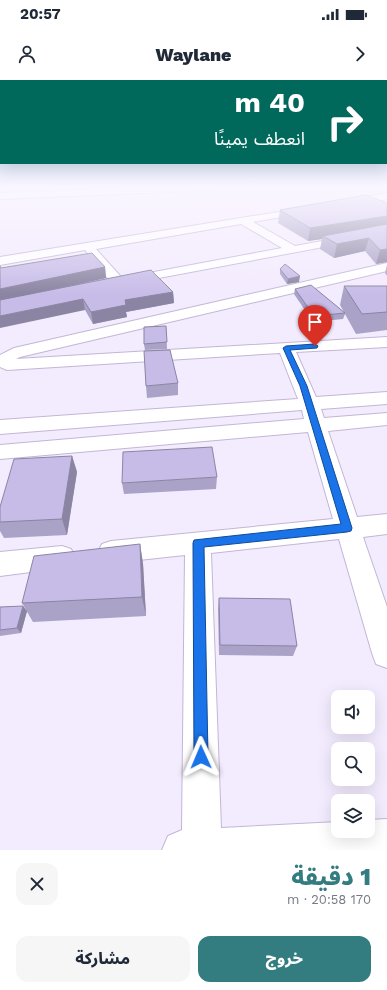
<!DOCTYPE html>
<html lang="ar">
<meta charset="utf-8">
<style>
:root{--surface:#fff;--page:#f6f6f7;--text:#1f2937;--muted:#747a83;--accent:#337c7f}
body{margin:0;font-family:"Work Sans","Noto Sans Arabic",sans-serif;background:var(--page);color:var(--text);direction:rtl;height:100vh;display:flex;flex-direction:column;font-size:15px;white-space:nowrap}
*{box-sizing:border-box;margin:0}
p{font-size:13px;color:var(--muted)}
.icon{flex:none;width:22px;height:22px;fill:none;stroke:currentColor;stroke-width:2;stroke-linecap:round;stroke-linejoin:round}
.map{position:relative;height:770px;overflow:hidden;direction:ltr}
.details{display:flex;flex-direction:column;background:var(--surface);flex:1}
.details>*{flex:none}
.guide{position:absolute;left:0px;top:0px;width:387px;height:84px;box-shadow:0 4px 16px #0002;direction:rtl;background:#00695c;color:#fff;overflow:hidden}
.fabs{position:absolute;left:331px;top:610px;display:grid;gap:8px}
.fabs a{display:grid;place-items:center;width:44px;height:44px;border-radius:8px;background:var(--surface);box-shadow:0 4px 16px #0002;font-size:20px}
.pin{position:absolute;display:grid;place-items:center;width:34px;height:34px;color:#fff;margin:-41px -17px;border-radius:50% 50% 50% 0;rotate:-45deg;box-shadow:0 0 4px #0007}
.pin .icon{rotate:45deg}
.me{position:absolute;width:44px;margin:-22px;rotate:359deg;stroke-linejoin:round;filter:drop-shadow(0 0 3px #0008)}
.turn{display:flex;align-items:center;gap:14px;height:84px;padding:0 16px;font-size:18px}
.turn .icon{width:52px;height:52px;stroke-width:2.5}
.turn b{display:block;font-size:28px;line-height:34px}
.round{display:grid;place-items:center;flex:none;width:42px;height:42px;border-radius:12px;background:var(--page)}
.summary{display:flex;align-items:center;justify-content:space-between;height:68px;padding:0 16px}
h1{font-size:24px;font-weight:800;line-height:30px;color:var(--accent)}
.cta{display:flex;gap:8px;margin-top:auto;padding:8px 16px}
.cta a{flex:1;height:46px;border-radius:12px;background:var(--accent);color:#fff;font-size:16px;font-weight:800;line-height:46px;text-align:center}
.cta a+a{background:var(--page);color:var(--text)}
.status{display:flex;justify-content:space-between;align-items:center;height:28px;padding:0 20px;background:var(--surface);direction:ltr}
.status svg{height:11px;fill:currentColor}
header{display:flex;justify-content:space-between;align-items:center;height:52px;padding:0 16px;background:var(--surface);font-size:18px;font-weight:800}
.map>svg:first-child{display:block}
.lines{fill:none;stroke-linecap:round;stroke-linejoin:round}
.minor-casing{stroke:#c3b6d5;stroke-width:2}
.minor{fill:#fff;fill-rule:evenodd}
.wall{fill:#aba2c8}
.shaded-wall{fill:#8b84a2}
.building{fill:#c7bce8;stroke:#8b84a2}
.route{fill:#1a73e8;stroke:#114b97}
</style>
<div class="status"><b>20:57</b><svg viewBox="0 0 49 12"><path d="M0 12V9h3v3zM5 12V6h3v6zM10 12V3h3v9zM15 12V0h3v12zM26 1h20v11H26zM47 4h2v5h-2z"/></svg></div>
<header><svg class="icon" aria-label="forward" viewBox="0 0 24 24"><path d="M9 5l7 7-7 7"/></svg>Waylane<svg class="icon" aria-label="person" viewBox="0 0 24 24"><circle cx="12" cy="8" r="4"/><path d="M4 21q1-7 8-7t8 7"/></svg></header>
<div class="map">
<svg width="387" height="770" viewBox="0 0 387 770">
<rect width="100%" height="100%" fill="#f3ebfe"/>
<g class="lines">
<g class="minor-casing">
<g id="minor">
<path d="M153 107H223L219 110 0 119V113Z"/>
<path d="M387 113V119L344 127 339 124 344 121Z"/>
<path d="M309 127 314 130 312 132 253 142 295 166 387 149V155L127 204C123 203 119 206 113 205L85 170 0 185V177ZM241 144 282 168 122 198 96 169Z"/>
<path d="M387 183V191L20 277 16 279 387 257V267L296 272 316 317 387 312V324L321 329 324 338 387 333V345L328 351 357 437 387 434V454L363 457 387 527V588L376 584 372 573 339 459 211 473 221 748 338 742V751H368V740L387 739V770H162L168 756 182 750 185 475 111 483 102 480 98 472 102 464 111 461 333 439 308 352 0 379V365L304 339 302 330 0 354V340L298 319 280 273 7 290 0 287V275L14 268Z"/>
<path d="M62 466 71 469 75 477 71 485 62 488 0 496V472Z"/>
</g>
</g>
<use href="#minor" class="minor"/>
</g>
<g class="wall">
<path d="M387 123V182L376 184 365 171 334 178 320 169 322 159 308 161 278 143 280 130Z"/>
<path d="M387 185V196L385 193Z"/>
<path d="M105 187 106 198 76 205 173 212 174 223 126 232 127 237 93 244 85 230 1 188Z"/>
<path d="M280 189 299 202 287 204 280 194Z"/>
<path d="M344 206H387V250L356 254 345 234 343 239 313 242 294 214 295 209 344 232 340 225Z"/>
<path d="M166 246 167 269 145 270 144 264Z"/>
<path d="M178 303V315L147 318 146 306Z"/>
<path d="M72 376 77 392 67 455 4 458 0 451V427Z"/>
<path d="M217 397 216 409 124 414 122 403Z"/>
<path d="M140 464 143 484 146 536 33 542 22 523Z"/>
<path d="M219 518 297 566 293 576 219 575 218 529Z"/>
<path d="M0 527 27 531 21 553 0 556Z"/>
</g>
<g class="shaded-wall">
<path d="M387 136V148L323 156 322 159 308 161 310 148Z"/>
<path d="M369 158 365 171 334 178 337 164Z"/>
<path d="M387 169V182L376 184 380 170Z"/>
<path d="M105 187 106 198 0 221V209Z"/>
<path d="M300 196 299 202 287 204 288 199Z"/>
<path d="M173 212 174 223 126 232 127 237 93 244 91 232 125 220Z"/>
<path d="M83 219 85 230 0 248V236Z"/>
<path d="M72 376 77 392 67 455 62 439Z"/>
<path d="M140 464 143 484 146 536 142 517Z"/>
<path d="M23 526 27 531 21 553 17 548Z"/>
</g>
<g class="building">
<path d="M366 115 387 123V136L310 148 280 130Z"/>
<path d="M387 144V169L380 170 369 158 337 164 323 156Z"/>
<path d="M92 173 105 187 0 209V186L1 188Z"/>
<path d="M285 184 300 196 288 199 280 189Z"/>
<path d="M151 190 173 212 125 220 126 225 91 232 83 219 0 236V220Z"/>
<path d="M311 205 345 233 314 236 295 209Z"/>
<path d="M344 206H387V232L362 234Z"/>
<path d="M166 246 167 262 144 264V247Z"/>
<path d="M170 270 178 303 146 306 144 271Z"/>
<path d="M212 367 217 397 122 403 123 372Z"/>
<path d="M72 376 62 439 0 442V427L14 379Z"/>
<path d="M140 464 142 517 22 523 34 476Z"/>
<path d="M219 518 290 519 297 566 220 565Z"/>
<path d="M23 526 17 548 0 550V527Z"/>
</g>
<linearGradient id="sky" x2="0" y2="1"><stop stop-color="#81b3dd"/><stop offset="0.5" stop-color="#faf6ff"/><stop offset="1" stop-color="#faf6ff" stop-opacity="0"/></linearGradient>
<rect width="387" height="215" fill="url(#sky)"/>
<path class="route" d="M315 264 318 266 317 268 290 270 307 306 352 448 351 451 347 452 204 467 208 677 206 682 201 685 196 682 194 677 193 463 194 460 341 444 300 306 283 268 286 266Z"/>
</svg>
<div class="fabs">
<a><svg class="icon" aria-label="sound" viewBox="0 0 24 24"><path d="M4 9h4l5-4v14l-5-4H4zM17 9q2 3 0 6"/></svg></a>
<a><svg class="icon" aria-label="search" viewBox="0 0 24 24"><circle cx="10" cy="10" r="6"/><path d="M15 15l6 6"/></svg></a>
<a><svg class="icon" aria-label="layers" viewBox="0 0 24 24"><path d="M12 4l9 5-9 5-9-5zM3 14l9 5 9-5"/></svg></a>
</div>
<div class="pin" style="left:315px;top:266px;background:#d93025"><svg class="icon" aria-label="arrive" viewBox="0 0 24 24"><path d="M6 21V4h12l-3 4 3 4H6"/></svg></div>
<svg class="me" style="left:201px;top:677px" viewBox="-20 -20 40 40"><path d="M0-17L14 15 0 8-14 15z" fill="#1a73e8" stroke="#fff" stroke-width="4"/></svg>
<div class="guide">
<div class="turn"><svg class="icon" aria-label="right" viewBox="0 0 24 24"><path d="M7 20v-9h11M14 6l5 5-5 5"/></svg><div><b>40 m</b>انعطف يمينًا</div></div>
</div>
</div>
<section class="details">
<div class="summary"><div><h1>1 دقيقة</h1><p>170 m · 20:58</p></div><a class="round"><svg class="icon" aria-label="close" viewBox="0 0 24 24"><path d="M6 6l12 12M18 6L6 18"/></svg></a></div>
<div class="cta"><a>خروج</a><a>مشاركة</a></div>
</section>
